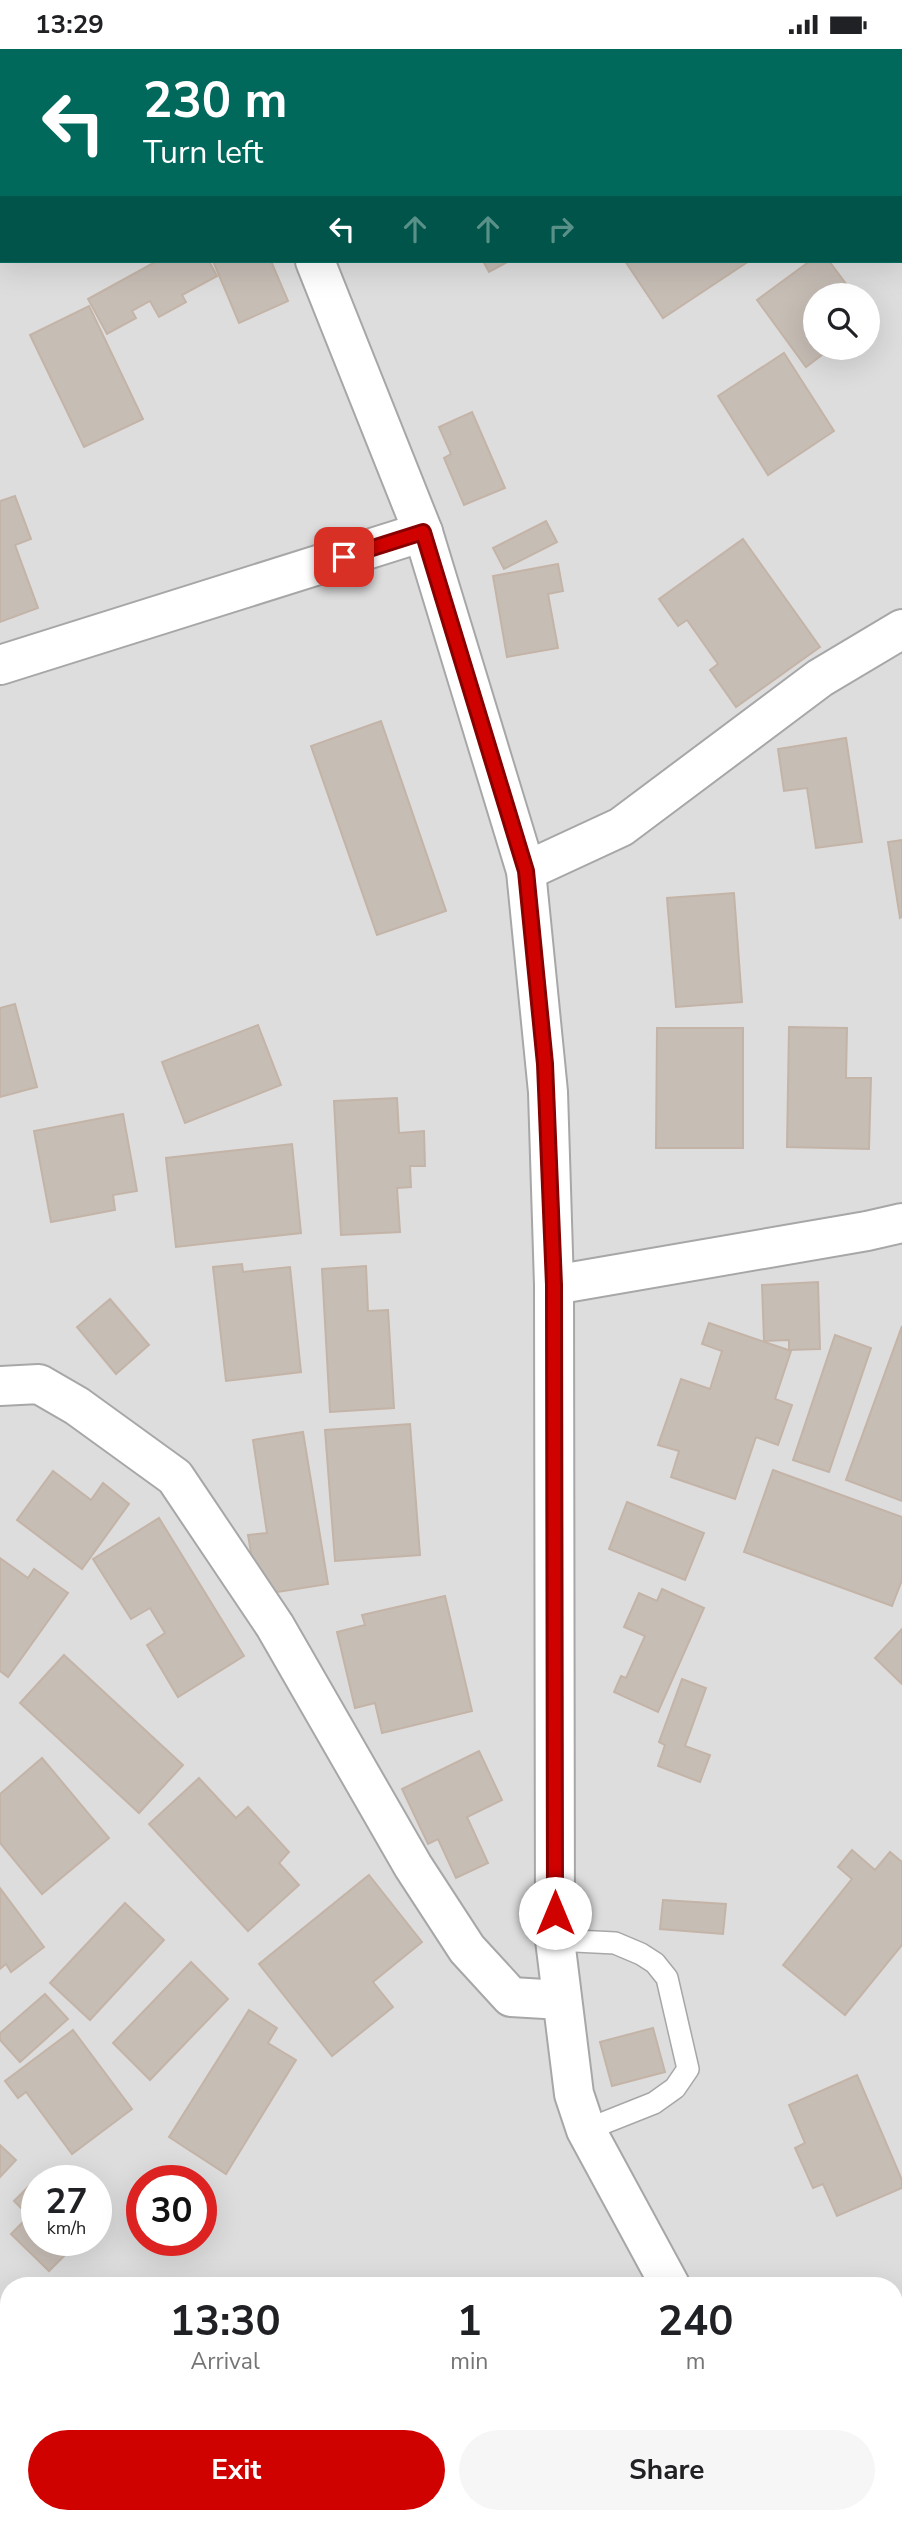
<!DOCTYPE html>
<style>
:root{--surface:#fff;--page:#f6f6f6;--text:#202124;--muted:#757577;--accent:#d00200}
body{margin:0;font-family:"Nunito Sans",sans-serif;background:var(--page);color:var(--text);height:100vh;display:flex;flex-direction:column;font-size:26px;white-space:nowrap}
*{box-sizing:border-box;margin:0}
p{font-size:23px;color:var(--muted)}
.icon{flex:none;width:38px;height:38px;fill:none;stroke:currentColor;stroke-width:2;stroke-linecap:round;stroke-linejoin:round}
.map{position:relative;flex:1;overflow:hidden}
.drawer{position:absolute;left:0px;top:2228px;width:903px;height:247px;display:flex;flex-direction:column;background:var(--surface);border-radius:28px 28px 0 0;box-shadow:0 7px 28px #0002}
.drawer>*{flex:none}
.top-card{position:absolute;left:0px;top:0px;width:903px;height:214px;box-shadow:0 7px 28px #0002;background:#00695c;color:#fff;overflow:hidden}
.fabs{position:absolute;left:803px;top:234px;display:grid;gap:14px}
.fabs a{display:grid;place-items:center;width:77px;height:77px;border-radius:50%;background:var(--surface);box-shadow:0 7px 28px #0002;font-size:35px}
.speed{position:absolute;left:21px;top:2116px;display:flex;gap:14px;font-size:35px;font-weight:700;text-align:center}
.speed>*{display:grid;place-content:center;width:91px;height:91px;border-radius:50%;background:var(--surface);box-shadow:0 7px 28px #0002;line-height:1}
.speed small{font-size:18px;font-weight:400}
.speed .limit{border:10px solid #d22;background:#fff;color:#111}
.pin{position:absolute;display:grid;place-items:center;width:60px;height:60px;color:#fff;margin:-30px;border-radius:14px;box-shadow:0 4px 10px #0006}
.me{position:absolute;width:77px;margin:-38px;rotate:0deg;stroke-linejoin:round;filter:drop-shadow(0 0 5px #0008)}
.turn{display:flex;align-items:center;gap:24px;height:147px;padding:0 28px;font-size:32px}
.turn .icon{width:91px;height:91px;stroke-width:2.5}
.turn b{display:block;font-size:49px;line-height:60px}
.lanes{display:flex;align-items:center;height:66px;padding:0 28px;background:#0003;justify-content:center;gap:35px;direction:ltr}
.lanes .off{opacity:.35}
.eta{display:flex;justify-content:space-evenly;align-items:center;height:119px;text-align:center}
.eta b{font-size:42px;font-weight:700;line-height:49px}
.action{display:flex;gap:14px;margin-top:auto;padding:14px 28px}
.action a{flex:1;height:80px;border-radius:42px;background:var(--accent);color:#fff;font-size:28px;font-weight:700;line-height:80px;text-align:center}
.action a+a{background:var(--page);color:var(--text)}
.status{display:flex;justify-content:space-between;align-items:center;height:49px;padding:0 35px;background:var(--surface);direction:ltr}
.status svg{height:19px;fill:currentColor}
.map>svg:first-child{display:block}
.residential{fill:#dedddd;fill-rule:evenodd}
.building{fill:#c6bdb5;stroke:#c4b4a7;stroke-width:2}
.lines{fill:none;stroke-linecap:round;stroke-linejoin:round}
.service-casing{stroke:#a7a7a7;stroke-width:24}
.minor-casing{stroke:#a7a7a7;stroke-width:42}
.service{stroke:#fff;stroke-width:21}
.minor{stroke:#fff;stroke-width:38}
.route-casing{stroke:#870100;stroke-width:18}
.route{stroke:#d00200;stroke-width:12}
</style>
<div class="status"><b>13:29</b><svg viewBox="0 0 49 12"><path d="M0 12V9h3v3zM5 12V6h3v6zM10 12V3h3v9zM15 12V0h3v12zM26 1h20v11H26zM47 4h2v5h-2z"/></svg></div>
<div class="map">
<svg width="902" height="2473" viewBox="0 0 902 2473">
<rect width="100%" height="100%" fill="#f1ede6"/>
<path class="residential" d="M0 0H902V2473H0ZM2 2H901V212H2ZM816 247H868V299H816ZM37 2132H96V2191H37ZM142 2132H201V2191H142ZM9 2236H894V2466H9Z"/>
<g class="building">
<path d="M314 0H415L411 2Z"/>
<path d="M828 0H902V7L901 2Z"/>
<path d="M157 212H209L217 227 182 246 186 253 159 268 150 252 132 262 136 269 107 285 88 250Z"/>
<path d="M213 212H271L288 252 239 274Z"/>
<path d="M483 212H509L489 223Z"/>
<path d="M625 212H749L663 269Z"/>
<path d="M810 212H829L855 247H816V299H849L837 308 831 299 806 318 757 251Z"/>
<path d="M89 257 143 370 84 398 30 286Z"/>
<path d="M784 304 834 382 768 426 718 347Z"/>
<path d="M472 363 505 439 464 456 444 409 451 405 439 378Z"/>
<path d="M15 447 31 490 15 496 38 559 0 573V452Z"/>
<path d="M546 472 557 493 504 520 493 499Z"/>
<path d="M743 490 820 598 736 658 710 621 718 615 687 571 678 577 659 550Z"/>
<path d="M558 515 563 542 548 545 558 599 507 608 493 527Z"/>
<path d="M381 672 446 862 377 886 311 697Z"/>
<path d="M846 689 862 793 816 799 807 739 784 742 778 700Z"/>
<path d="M902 791V868L900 869 888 793Z"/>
<path d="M734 844 742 953 676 958 667 849Z"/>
<path d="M15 955 37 1038 0 1048V959Z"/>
<path d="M258 976 281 1036 185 1074 162 1013Z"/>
<path d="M789 978 847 979 846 1029H871L869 1100 787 1098Z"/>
<path d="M657 979H743V1099H656Z"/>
<path d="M397 1049 399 1084 424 1082 425 1117H410L411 1138 397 1139 400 1183 341 1186 334 1052Z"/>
<path d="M123 1065 137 1142 113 1146 115 1161 51 1173 34 1082Z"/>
<path d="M292 1095 301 1184 176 1198 166 1109Z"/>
<path d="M242 1215 243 1223 290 1218 301 1323 226 1332 213 1218Z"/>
<path d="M366 1217 368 1262 388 1261 394 1359 330 1363 322 1220Z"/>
<path d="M818 1233 820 1300 789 1301V1291L764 1292 762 1236Z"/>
<path d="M110 1250 149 1296 116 1325 77 1278Z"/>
<path d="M709 1274 791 1302 775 1350 792 1356 778 1396 756 1388 735 1450 671 1428 679 1402 658 1396 681 1330 710 1340 722 1302 702 1295Z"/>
<path d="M902 1277V1452L846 1431Z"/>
<path d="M835 1286 871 1299 829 1423 793 1411Z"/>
<path d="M410 1375 420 1506 335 1512 325 1381Z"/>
<path d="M303 1383 328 1535 258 1546 248 1486 267 1484 253 1391Z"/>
<path d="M773 1421 902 1468V1531L892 1557 744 1503Z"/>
<path d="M53 1422 91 1451 103 1434 129 1455 82 1520 17 1471Z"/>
<path d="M627 1453 704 1484 685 1531 609 1500Z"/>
<path d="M159 1469 244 1607 178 1648 147 1596 165 1584 150 1559 131 1570 93 1510Z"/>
<path d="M0 1509 28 1529 34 1520 68 1544 8 1628 0 1622Z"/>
<path d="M662 1540 704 1559 658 1663 614 1643 621 1627 626 1629 645 1587 624 1578 639 1544 657 1552Z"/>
<path d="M445 1547 472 1662 382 1684 375 1654 355 1659 337 1583 365 1576 362 1566Z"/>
<path d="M902 1580V1635L875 1609Z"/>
<path d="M64 1606 183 1716 139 1764 20 1654Z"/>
<path d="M682 1630 706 1639 685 1697 710 1706 700 1733 658 1717 665 1696 659 1693Z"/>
<path d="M479 1702 502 1751 467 1768 488 1814 456 1829 438 1790 428 1795 402 1740Z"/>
<path d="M42 1709 109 1789 42 1845 0 1794V1745Z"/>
<path d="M199 1729 236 1769 248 1758 289 1803 279 1814 299 1836 248 1882 149 1775Z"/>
<path d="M852 1801 875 1821 890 1803 902 1813V1896L845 1966 783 1916 852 1830 838 1818Z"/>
<path d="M369 1826 422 1893 373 1933 393 1958 332 2007 259 1915Z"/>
<path d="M0 1839 44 1898 11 1923 6 1915 0 1920Z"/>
<path d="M663 1851 726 1855 723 1885 660 1880Z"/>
<path d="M125 1854 164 1891 90 1971 50 1934Z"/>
<path d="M191 1913 228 1950 150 2031 113 1994Z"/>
<path d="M45 1945 68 1970 20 2013 0 1991V1984Z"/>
<path d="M249 1961 277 1979 268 1994 296 2011 226 2125 169 2088Z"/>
<path d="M653 1979 665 2023 612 2037 600 1993Z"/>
<path d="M73 1981 132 2060 72 2105 26 2043 18 2049 5 2032Z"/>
<path d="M857 2026 902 2131V2139L837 2167 823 2135 813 2139 795 2099 805 2094 789 2056Z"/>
<path d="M0 2096 16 2111 0 2128Z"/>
<path d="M42 2124 49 2132H37V2191H80L49 2222 11 2185 29 2167 14 2152Z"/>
<path d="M9 2355V2436L0 2430V2367Z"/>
<path d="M51 2466H109L104 2473H61Z"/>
<path d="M181 2466H210L218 2473H174Z"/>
<path d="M531 2466H549L552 2473H510Z"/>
</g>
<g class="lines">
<g class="service-casing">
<path id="service" d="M555 1891 615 1894 641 1905 655 1914 667 1929 688 2020 675 2039 654 2054 586 2081"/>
</g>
<g class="minor-casing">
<g id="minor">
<path d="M230 0 231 2"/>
<path d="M632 0 633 2"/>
<path d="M125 2 126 0"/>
<path d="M0 123 2 121"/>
<path d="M901 192 902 193"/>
<path d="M315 212 423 483 526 822 548 1043 554 1236 555 1891 574 2045 586 2081 670 2236"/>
<path d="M0 616 423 483"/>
<path d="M526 822 621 778 820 629 902 580"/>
<path d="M554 1236 867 1182 902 1174"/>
<path d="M0 1337 39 1335 77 1357 175 1428 275 1577 413 1817 467 1900 511 1948 562 1951"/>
<path d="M804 2466 808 2473"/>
</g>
</g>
<use href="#service" class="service"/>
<use href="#minor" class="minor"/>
</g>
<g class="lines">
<g class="route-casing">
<path id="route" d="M344 508 423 483 526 822 545 1015 554 1236 555 1864"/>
</g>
<use href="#route" class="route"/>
</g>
</svg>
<div class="fabs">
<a><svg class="icon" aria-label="search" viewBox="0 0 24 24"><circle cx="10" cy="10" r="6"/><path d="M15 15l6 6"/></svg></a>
</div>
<div class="speed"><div>27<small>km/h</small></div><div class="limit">30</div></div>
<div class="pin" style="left:344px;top:508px;background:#d93025"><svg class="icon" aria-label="arrive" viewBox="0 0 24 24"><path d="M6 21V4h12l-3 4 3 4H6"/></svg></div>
<svg class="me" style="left:555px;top:1864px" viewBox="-20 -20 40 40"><circle r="19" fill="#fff"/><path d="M0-13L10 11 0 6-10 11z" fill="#d00200"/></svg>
<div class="top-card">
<div class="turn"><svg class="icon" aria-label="left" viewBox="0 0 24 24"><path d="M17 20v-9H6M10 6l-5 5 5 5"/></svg><div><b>230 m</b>Turn left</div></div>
<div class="lanes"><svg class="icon" aria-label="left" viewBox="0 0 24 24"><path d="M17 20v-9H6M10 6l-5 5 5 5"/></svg><svg class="icon off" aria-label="ahead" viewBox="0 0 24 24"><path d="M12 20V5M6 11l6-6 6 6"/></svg><svg class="icon off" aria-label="ahead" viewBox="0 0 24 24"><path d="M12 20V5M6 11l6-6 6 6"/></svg><svg class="icon off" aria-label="right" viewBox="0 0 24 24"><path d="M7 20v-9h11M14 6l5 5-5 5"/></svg></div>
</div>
<section class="drawer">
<div class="eta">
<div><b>13:30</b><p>Arrival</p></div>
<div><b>1</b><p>min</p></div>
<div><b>240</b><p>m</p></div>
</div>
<div class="action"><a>Exit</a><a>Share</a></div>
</section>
</div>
